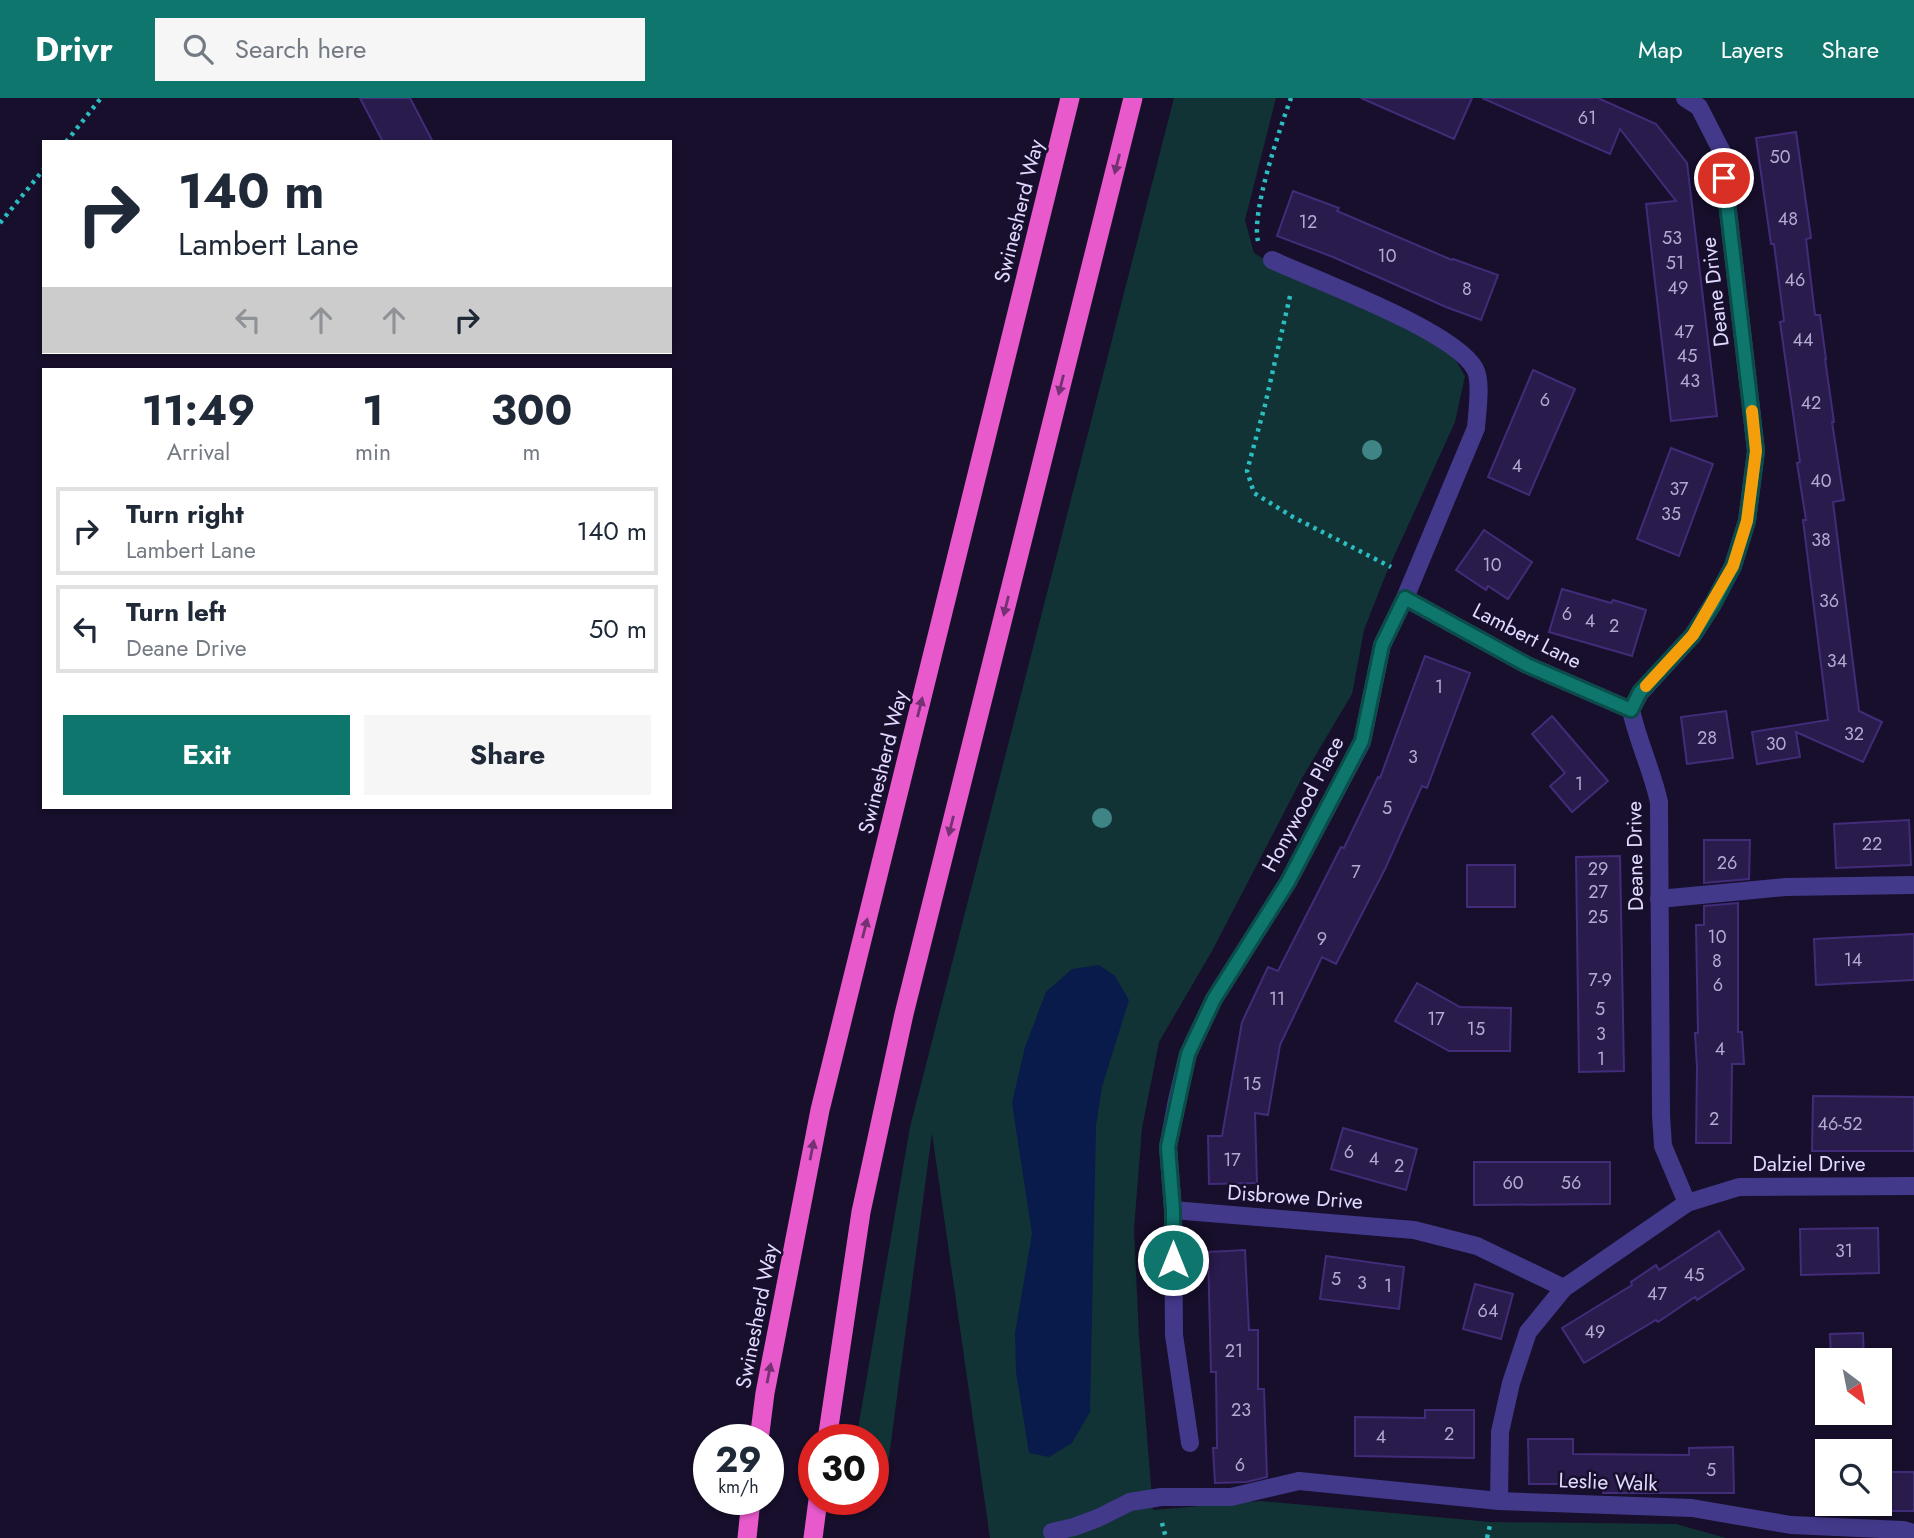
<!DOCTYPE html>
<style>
:root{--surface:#fff;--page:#f6f6f7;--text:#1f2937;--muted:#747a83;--line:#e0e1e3;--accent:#0f766e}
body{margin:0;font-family:Jost,sans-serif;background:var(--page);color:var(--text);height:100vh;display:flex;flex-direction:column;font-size:26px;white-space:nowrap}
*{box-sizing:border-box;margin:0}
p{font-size:23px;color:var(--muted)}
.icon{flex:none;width:38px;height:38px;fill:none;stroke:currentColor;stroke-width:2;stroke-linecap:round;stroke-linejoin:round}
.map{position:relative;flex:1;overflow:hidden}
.drawer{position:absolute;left:42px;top:270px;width:630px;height:441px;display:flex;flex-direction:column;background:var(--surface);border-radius:0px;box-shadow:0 2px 5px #0004}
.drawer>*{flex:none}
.hud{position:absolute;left:42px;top:42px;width:630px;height:214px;border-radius:0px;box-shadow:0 2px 5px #0004;background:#fff;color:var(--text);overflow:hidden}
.needle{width:46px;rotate:148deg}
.controls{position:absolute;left:1815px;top:1250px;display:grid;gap:14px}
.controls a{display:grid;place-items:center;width:77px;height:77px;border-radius:0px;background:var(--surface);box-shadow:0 2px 5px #0004;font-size:35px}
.speed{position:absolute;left:693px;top:1326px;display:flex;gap:14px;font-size:35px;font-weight:700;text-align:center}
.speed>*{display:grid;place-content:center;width:91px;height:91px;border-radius:50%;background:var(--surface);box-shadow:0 2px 5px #0004;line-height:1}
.speed small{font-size:18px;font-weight:400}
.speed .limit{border:10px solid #d22;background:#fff;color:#111}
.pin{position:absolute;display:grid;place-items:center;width:60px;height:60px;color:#fff;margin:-30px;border:4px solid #fff;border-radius:50%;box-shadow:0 2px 7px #0007}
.me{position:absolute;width:77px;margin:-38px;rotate:0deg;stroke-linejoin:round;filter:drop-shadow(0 0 5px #0008)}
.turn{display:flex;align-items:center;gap:24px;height:147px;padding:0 21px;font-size:32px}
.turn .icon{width:91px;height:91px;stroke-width:2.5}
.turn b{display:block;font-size:49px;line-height:60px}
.lanes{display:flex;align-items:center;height:66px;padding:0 21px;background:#0003;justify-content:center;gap:35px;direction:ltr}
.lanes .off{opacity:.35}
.eta{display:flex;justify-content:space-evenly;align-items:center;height:119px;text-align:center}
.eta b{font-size:42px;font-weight:700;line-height:49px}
.primary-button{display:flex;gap:14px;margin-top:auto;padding:14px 21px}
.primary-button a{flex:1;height:80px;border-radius:0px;background:var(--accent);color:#fff;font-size:28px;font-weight:700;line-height:80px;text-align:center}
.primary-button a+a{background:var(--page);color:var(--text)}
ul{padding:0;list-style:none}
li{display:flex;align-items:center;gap:21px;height:88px;margin:0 14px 10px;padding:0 7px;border:4px solid var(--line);border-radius:0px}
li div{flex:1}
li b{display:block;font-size:26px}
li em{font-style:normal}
header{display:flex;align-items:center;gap:42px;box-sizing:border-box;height:98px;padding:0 35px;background:var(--accent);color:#fff}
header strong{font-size:33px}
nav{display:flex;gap:38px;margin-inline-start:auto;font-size:24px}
.search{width:490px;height:63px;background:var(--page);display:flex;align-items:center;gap:18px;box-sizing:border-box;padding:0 24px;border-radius:0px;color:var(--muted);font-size:26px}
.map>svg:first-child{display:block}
.green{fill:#123335}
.water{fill:#081b4b}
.building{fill:#291b4c;stroke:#422c79;stroke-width:2}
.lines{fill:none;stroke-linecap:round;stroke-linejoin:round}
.path{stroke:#2bbdc1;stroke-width:4.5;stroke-dasharray:3.5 5;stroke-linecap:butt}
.service{stroke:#43398b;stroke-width:18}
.minor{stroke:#43398b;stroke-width:18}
.trunk{stroke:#e85acb;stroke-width:19}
.tree{fill:#3f8586}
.oneway{fill:#753173}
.route-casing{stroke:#0a4d48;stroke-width:18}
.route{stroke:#0f766e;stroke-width:12}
.slow{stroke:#f59e0b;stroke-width:12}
.labels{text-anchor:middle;stroke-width:5;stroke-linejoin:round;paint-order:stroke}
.number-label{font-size:18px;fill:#b3aad2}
.street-label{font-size:21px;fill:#e1d9ff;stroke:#170f2b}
</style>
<header>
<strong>Drivr</strong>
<div class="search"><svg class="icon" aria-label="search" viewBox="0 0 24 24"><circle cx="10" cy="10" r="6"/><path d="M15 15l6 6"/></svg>Search here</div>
<nav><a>Map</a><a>Layers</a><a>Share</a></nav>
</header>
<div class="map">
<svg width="1914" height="1440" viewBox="0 0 1914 1440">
<rect width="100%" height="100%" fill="#170f2b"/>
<path class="green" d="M1174 0H1276L1245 122 1254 155 1275 168 1443 240 1465 278 1455 324 1386 476 1364 532 1352 596 1302 680 1212 853 1159 944 1142 1030 1134 1131 1139 1239 1153 1412 1261 1403 1491 1424 1676 1426 1726 1440H990L932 1035 885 1389 873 1387V1342H856L910 1029Z"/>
<path class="water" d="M1099 867 1115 878 1129 902 1102 989 1096 1028 1090 1314 1072 1345 1049 1359 1029 1355 1016 1274 1015 1235 1032 1136 1012 1005 1025 949 1046 894 1072 871Z"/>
<g class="building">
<path d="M360 0H410L433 44H383Z"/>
<path d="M1361 0H1472L1454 41Z"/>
<path d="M1482 0H1598L1656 26 1687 65 1717 318 1671 323 1646 106 1676 103 1620 31 1610 56Z"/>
<path d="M1796 34 1811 140 1806 141 1815 217H1820L1826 261H1825L1834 324H1832L1844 402 1833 404 1859 613 1882 624 1863 664 1796 634 1800 659 1757 666 1752 634 1828 622 1803 422H1806L1797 365 1800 364 1780 224 1784 223 1774 146H1771L1756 40Z"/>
<path d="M1293 93 1339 110 1337 113 1452 162 1453 161 1498 177 1481 222 1446 209 1333 159 1277 138Z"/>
<path d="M1533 272 1575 291 1529 397 1488 379Z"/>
<path d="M1671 350 1713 366 1679 458 1637 441Z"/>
<path d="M1484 432 1532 464 1508 501 1488 488 1486 492 1456 472Z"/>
<path d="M1562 491 1611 505 1613 502 1646 512 1632 558 1549 534Z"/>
<path d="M1425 558 1470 575 1427 690 1422 688 1385 771 1336 866 1322 859 1280 947 1268 1017 1255 1015 1257 1085 1209 1086 1208 1038H1222L1242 924 1268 869 1278 873 1341 749 1344 750 1378 679 1380 680Z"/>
<path d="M1726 613 1733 660 1687 666 1681 619Z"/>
<path d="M1552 618 1608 683 1572 714 1550 688 1565 675 1532 636Z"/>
<path d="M1909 722 1911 767 1836 770 1834 726Z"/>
<path d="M1704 742H1750L1749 781 1704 785Z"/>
<path d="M1620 758 1624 973 1579 974 1576 759Z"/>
<rect x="1467" y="767" width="48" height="42"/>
<path d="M1738 805V934H1742L1744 966H1732L1731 1045H1696L1697 970 1695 935H1698L1696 827H1704V808Z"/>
<path d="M1914 836V882L1816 887 1814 841Z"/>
<path d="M1417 885 1460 909 1511 910 1510 953H1449L1395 923Z"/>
<path d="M1813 998 1914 999V1053H1812Z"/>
<path d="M1343 1030 1417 1051 1406 1092 1331 1071Z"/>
<path d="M1474 1064H1610V1106L1474 1107Z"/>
<path d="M1878 1130 1879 1175 1801 1177 1800 1131Z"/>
<path d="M1719 1133 1744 1171 1697 1202 1695 1199 1658 1224 1656 1222 1584 1265 1562 1230 1632 1187 1631 1184 1656 1167 1659 1172Z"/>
<path d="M1245 1152 1249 1232H1258V1291H1264L1267 1379 1247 1384 1215 1385 1213 1350H1217L1216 1274H1211L1208 1154Z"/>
<path d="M1326 1158 1404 1169 1399 1211 1320 1201Z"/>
<path d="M1475 1186 1513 1196 1501 1241 1463 1231Z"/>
<path d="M1863 1235 1864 1262H1831L1830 1236Z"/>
<path d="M1425 1312H1474V1360L1355 1358V1319L1425 1320Z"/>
<path d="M1528 1341H1573V1356L1689 1357V1350L1733 1349 1734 1395H1603V1386H1529Z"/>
<rect x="1886" y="1374" width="28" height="39"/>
</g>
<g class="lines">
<g class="path">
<path d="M66 44 101 0"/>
<path d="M0 125 44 71"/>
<path d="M1258 143C1251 114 1280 30 1291 0"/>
<path d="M1290 198 1265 307 1247 373 1254 395 1293 419 1391 469"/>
<path d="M1162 1425 1166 1440"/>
<path d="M1487 1440 1490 1427"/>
</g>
<g class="service">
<path d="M1659 801 1786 789 1912 787"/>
<path d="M1052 1434 1074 1429 1098 1420 1130 1404 1161 1399H1231L1299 1383"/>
</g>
<g class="minor">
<path d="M1685 0 1699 9 1721 52 1756 353 1747 423 1733 468 1713 506 1693 537 1640 595 1631 612C1638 644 1652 672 1659 704L1661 1017 1663 1048 1687 1105"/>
<path d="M1405 500 1527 567 1631 612"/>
<path d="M1173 1112 1414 1132 1477 1148 1564 1190"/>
<path d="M1190 1345 1174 1237 1173 1112 1168 1049 1177 1002 1188 956 1214 901 1288 784 1362 644 1382 547 1405 500 1476 330C1477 315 1482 283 1475 271 1455 233 1315 182 1272 162"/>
<path d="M1299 1383 1499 1403 1692 1410 1791 1427 1903 1432 1914 1435"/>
<path d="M1499 1403 1500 1334 1511 1285 1528 1234 1564 1190 1687 1105 1739 1089 1914 1088"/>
</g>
<g class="trunk">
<path d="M759 1342 765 1295 820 1012 1070 0"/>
<path d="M827 1342 861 1114 904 916 1133 0"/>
<path d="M747 1440 751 1402"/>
<path d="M813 1440 818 1402"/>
</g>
</g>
<g class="tree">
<circle cx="1372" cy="352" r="10"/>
<circle cx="1102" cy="720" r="10"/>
</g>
<defs><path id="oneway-solid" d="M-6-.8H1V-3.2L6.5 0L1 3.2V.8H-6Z" transform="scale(1.75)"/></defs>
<g class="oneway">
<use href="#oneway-solid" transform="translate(1117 66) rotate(104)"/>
<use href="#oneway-solid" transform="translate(1061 287) rotate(104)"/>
<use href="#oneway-solid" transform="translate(1006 508) rotate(104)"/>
<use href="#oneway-solid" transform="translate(920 609) rotate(-76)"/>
<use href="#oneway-solid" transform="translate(951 728) rotate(104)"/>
<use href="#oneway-solid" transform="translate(865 830) rotate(-76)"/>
<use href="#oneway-solid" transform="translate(812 1052) rotate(-79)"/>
<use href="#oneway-solid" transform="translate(769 1275) rotate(-79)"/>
</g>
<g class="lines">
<g class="route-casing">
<path id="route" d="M1173 1162V1112L1168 1049 1188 956 1214 901 1288 784 1362 643 1382 547 1405 500 1527 567 1631 612 1640 594 1693 537 1713 506 1733 468 1747 423 1756 353 1724 80"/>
</g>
<use href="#route" class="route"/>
<path class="slow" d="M1646 588 1693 537 1733 468 1747 423 1756 353 1752 313"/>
</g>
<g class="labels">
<g class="number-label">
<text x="1587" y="26">61</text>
<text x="1780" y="65">50</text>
<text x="1788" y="127">48</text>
<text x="1308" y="130">12</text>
<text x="1672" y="146">53</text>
<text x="1387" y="164">10</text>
<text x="1675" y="171">51</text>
<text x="1795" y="188">46</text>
<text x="1678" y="196">49</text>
<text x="1467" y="197">8</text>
<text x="1684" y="240">47</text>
<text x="1803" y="248">44</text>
<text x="1687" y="264">45</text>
<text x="1690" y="289">43</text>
<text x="1545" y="308">6</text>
<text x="1811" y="311">42</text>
<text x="1517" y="374">4</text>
<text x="1821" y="389">40</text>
<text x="1679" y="397">37</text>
<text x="1671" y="422">35</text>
<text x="1821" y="448">38</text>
<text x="1492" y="473">10</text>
<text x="1829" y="509">36</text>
<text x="1567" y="522">6</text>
<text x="1590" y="529">4</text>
<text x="1614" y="534">2</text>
<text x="1837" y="569">34</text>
<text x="1439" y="595">1</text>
<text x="1854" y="642">32</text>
<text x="1707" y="646">28</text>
<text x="1776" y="652">30</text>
<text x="1413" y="665">3</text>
<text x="1579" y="692">1</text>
<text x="1387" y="716">5</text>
<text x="1872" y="752">22</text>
<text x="1727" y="771">26</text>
<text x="1598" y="777">29</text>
<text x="1356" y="780">7</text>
<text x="1598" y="800">27</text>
<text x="1598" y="825">25</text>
<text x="1717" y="845">10</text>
<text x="1322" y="847">9</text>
<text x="1853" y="868">14</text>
<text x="1717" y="869">8</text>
<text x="1600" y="888">7-9</text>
<text x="1718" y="893">6</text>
<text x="1277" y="907">11</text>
<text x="1600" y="917">5</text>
<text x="1436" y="927">17</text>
<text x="1476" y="937">15</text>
<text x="1601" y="942">3</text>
<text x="1720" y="957">4</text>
<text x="1601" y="967">1</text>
<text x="1252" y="992">15</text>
<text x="1714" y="1027">2</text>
<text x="1840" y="1032">46-52</text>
<text x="1349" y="1060">6</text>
<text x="1374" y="1067">4</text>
<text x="1232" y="1068">17</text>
<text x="1399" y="1074">2</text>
<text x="1513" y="1091">60</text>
<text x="1571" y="1091">56</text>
<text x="1844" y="1159">31</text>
<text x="1694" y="1183">45</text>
<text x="1336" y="1187">5</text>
<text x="1362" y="1191">3</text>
<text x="1388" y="1194">1</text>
<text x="1657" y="1202">47</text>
<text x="1488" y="1219">64</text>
<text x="1595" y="1240">49</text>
<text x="1234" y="1259">21</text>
<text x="1241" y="1318">23</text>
<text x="1449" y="1342">2</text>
<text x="1381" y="1345">4</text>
<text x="1240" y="1373">6</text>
<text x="1711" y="1378">5</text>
</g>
<g class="street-label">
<text transform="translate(1019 113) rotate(-76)" y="7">Swinesherd Way</text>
<text transform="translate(1715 194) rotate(-97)" y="7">Deane Drive</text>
<text transform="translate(1527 538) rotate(27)" y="7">Lambert Lane</text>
<text transform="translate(883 664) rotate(-76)" y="7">Swinesherd Way</text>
<text transform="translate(1303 706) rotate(-62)" y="7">Honywood Place</text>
<text transform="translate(1635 758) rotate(-91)" y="7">Deane Drive</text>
<text x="1809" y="1073">Dalziel Drive</text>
<text transform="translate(1295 1099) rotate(4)" y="7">Disbrowe Drive</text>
<text transform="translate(757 1218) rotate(-79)" y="7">Swinesherd Way</text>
<text transform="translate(1608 1384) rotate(2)" y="7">Leslie Walk</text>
</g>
</g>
</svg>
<div class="controls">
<a><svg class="needle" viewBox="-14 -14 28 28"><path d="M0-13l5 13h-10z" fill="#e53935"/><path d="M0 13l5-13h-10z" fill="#747a83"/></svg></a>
<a><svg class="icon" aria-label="search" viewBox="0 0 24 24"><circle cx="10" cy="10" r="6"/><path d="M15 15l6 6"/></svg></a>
</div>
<div class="speed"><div>29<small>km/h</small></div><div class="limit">30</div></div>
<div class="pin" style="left:1724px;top:80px;background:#d93025"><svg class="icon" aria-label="arrive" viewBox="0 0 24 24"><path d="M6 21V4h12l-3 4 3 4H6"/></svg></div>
<svg class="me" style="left:1173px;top:1162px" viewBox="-20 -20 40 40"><circle r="17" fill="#0f766e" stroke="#fff" stroke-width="3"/><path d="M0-11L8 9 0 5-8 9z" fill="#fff"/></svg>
<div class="hud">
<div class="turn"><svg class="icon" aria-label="right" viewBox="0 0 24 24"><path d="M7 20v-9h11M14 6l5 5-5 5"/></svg><div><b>140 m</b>Lambert Lane</div></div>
<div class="lanes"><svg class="icon off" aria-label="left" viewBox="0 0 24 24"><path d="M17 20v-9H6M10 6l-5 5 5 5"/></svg><svg class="icon off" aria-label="ahead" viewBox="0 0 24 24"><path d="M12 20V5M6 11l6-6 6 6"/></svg><svg class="icon off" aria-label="ahead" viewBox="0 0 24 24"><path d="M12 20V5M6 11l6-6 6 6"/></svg><svg class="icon" aria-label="right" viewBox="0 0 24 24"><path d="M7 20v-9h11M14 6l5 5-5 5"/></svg></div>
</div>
<section class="drawer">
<div class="eta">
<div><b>11:49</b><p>Arrival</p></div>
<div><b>1</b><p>min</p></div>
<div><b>300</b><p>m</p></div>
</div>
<ul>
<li><svg class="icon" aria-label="right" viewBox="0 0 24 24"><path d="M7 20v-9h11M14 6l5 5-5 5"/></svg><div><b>Turn right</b><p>Lambert Lane</p></div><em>140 m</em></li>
<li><svg class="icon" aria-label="left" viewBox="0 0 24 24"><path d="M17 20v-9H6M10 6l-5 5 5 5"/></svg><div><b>Turn left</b><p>Deane Drive</p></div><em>50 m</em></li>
</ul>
<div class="primary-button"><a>Exit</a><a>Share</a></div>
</section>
</div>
